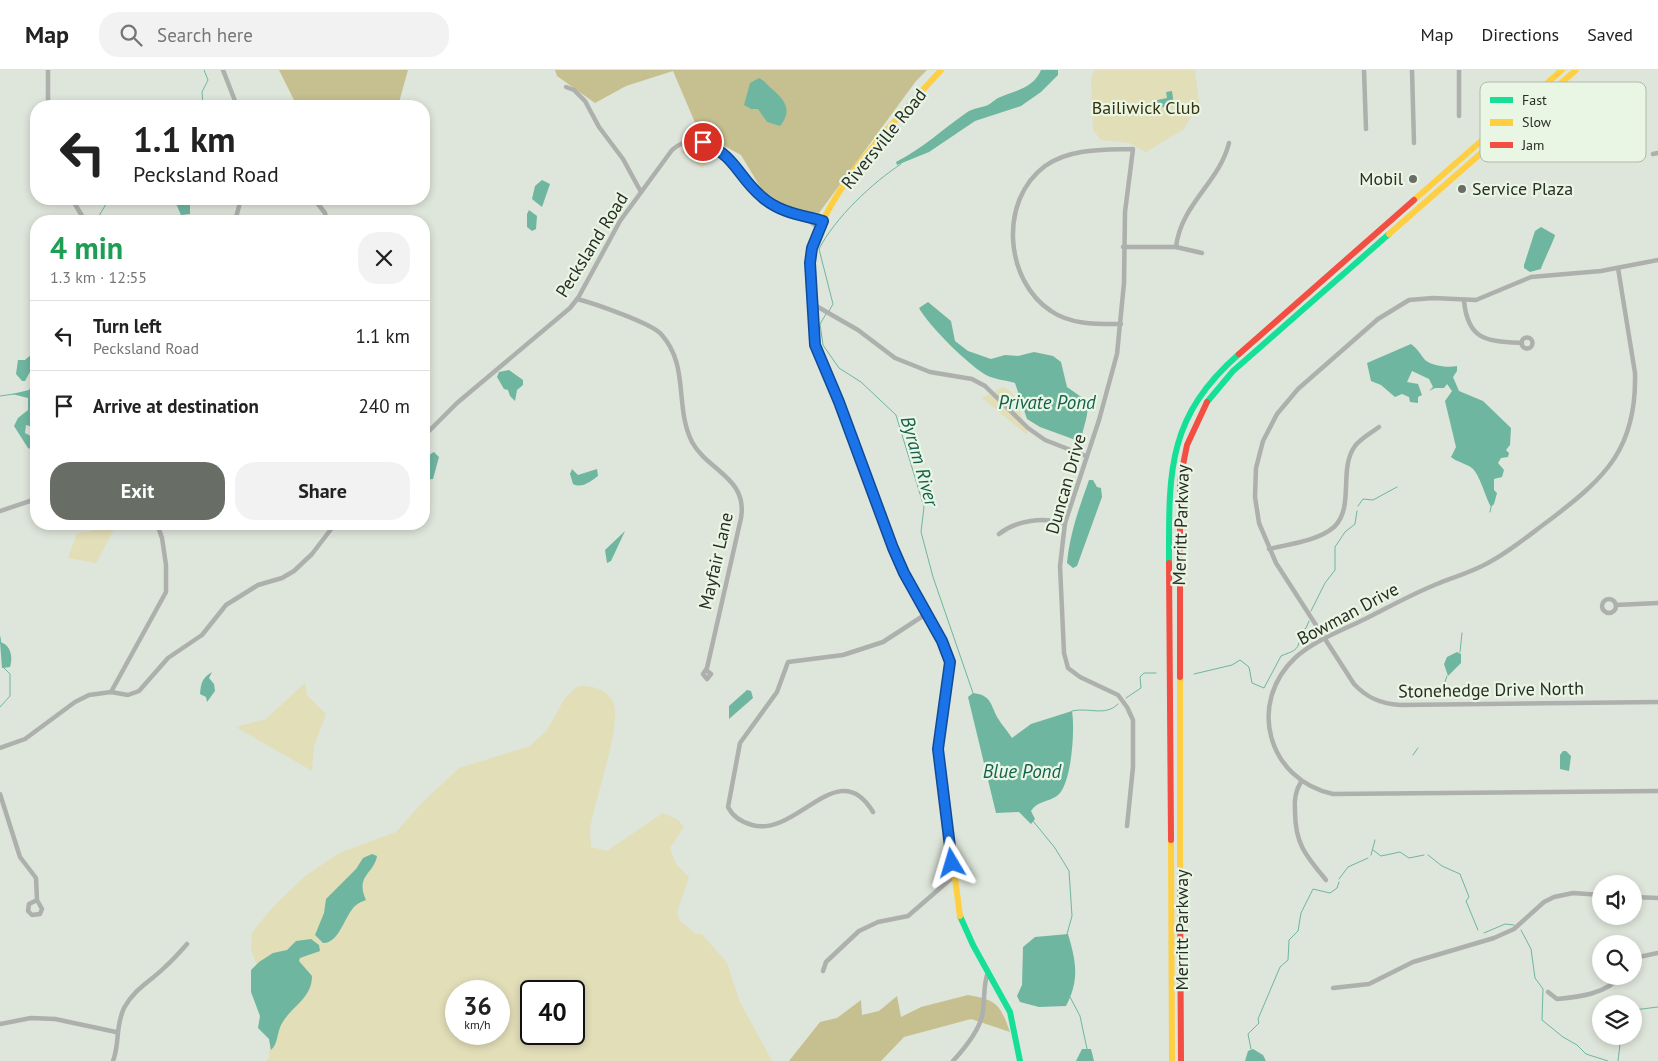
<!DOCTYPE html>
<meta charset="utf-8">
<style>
:root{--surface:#fff;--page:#f2f2f2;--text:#222;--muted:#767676;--line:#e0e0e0;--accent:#686d65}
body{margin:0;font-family:"PT Sans",sans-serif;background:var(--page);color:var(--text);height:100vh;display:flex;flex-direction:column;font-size:19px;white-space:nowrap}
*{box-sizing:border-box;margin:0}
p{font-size:16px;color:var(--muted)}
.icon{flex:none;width:28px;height:28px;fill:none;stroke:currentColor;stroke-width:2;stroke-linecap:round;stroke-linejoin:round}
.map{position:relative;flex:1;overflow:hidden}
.sheet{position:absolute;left:30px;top:145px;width:400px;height:315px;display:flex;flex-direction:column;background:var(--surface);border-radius:20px;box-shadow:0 2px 8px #0003}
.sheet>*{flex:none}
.banner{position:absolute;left:30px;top:30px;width:400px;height:105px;border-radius:20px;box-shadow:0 2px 8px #0003;background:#fff;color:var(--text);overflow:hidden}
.tools{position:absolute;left:1592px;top:805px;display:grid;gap:10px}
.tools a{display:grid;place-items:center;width:50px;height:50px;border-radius:50%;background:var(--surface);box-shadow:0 2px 8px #0003;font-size:25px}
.speed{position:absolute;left:445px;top:910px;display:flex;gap:10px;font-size:25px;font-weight:700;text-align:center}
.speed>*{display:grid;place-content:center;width:65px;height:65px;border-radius:50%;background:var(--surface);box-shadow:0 2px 8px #0003;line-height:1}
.speed small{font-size:12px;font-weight:400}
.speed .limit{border:2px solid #111;border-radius:8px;background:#fff;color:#111}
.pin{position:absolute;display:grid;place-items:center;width:42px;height:42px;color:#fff;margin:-21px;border:2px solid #fff;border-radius:50%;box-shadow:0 1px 5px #0007}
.me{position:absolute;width:55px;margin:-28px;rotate:353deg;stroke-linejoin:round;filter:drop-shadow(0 0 4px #0008)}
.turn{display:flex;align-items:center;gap:18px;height:105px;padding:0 20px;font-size:22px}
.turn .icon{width:65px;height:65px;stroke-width:2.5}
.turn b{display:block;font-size:35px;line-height:42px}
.round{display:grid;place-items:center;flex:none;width:52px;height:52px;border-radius:20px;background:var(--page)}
.headline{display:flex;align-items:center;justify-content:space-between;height:85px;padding:0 20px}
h1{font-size:30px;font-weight:700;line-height:38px;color:#1e9e55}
.primary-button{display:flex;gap:10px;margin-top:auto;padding:10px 20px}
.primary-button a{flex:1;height:58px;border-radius:20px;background:var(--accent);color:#fff;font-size:20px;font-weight:700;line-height:58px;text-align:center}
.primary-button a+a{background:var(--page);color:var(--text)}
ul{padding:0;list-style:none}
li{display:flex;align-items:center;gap:15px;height:70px;padding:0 20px;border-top:1px solid var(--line)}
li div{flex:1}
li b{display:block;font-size:19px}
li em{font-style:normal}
header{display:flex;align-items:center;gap:30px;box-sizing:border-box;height:70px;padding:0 25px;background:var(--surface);border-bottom:1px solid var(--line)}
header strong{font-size:24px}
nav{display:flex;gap:28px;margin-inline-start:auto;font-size:18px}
.search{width:350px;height:45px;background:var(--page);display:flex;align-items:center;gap:12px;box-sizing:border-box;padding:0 18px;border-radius:20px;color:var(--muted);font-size:19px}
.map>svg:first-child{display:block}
.green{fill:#e2deb8;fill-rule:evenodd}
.forest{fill:#c6c090}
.water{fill:#6fb6a1}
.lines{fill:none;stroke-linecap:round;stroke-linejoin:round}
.stream{stroke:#6fb6a1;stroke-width:1}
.street{stroke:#adb0ac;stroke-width:4.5}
.fast{stroke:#16e098;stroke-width:6}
.slow{stroke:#ffcf43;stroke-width:6}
.jam{stroke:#f24e42;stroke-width:6}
.route-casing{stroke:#114b97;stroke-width:12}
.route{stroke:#1a73e8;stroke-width:9}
.poi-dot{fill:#686d65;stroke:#eaf6e4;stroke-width:2}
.labels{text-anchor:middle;stroke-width:4.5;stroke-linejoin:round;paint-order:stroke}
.park-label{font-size:18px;fill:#38310e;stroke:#eaf6e4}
.street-label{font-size:18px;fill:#282d26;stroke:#eaf6e4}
.poi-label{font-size:18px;fill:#282d26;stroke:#eaf6e4;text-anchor:end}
.water-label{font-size:19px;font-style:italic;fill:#14614f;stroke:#eaf6e4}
.key{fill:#eaf6e4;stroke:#b0baab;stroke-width:1}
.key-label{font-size:14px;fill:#282d26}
</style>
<header>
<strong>Map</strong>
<div class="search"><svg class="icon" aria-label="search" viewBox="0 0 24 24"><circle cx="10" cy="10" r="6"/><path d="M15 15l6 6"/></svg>Search here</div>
<nav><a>Map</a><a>Directions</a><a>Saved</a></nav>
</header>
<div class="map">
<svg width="1658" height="991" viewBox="0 0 1658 991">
<rect width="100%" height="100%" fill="#dee5da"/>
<g class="green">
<path d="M1095 0H1195L1199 32 1184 59 1146 82 1129 73 1101 70 1093 60 1091 9Z"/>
<path d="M688 75 715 86 702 98 680 81Z"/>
<path d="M1003 317C1025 327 1014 346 1030 359L1026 364 982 328Z"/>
<path d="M106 454H117L96 493 68 488 77 463 91 461Z"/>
<path d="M305 613 307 625 326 644 314 676 312 701 236 657 266 649Z"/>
<path d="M578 616C592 616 604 618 612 630 625 651 592 734 590 762 590 767 591 772 591 777L607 781 663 743 678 750 684 757 670 778 676 794 689 807 677 842 680 851 696 864H702L727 893 740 932 772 991H266L269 988 270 960 257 895 251 880 252 863 271 839 304 807 339 783 396 762 420 735 459 698 530 676 547 660 565 628ZM456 921H499V964H456ZM531 921H574V964H531Z"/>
</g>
<g class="forest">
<path d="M279 0H408L398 36H297Z"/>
<path d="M555 0H927L916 11 819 143 790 139 762 120 741 85 699 62 673 1 626 16 595 33 557 6Z"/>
<path d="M968 925C997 930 1000 934 1010 962L971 949 904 967 881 991H789L820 952 837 948 861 930 862 945 879 941 897 926 901 947 921 937Z"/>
</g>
<g class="water">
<path d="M1041 0H1058V5L1041 22 1021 36 975 51 929 82 897 95 896 92C922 79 943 59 966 43 973 38 981 38 988 35 992 33 994 30 998 28 1014 21 1034 18 1041 0Z"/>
<path d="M759 8C765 11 766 14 771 18 785 30 793 40 780 56L767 52 758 39H751L744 35 750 13Z"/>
<path d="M1172 21 1174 35 1158 38 1157 30 1167 28 1166 22Z"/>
<path d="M542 110 550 114 542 137 532 129 535 116Z"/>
<path d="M174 129H190V144L181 145Z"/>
<path d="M529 140 537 146 536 159 532 161 527 157V144Z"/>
<path d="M1541 157 1555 165C1555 168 1543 192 1541 199L1530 202 1524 198V195L1535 161Z"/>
<path d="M928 232 951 251 955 271 968 281 991 289 1005 285 1018 286 1034 282 1053 286 1061 292 1067 317 1087 331C1090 345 1082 358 1081 372L1040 357 1027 349 1015 313C1006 310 997 310 988 306 970 297 929 256 919 238Z"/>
<path d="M1411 274C1418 279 1420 284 1425 290 1432 296 1448 298 1457 296V301L1453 307 1459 321 1483 331 1511 358 1510 375 1506 380 1509 383 1508 387 1501 388 1498 393 1504 400 1502 407 1494 409V420L1497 423 1494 434 1491 437C1485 426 1480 405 1472 398 1465 393 1457 392 1451 387L1456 377 1445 331 1452 321 1447 314 1444 318H1435L1429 321 1433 317 1429 309 1412 301 1407 312 1418 314 1422 325 1418 327V333L1410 332 1409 327 1402 324 1395 327 1381 315 1371 311 1367 293Z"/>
<path d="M33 283 36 285V297L32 298 25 311H22L16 304 18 290H25Z"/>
<path d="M509 300 523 310V315L517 320 515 331 510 326 508 320 504 319 497 307 499 302Z"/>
<path d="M36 306V323L33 328 36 331V358L26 355 25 363 36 369V381L28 378 14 356 18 348 28 340V328L12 324 29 320Z"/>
<path d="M434 382 439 387 433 409 424 410C425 399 423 387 434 382Z"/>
<path d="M572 399 578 405 597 399 598 406C591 411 582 419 573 414L570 404Z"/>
<path d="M1089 410H1093L1097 417 1101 418 1102 427 1077 496 1073 498 1067 493C1070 463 1079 438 1089 410Z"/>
<path d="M625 461 611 491 607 493 605 480Z"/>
<path d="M0 572C11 575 13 587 10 597L2 598Z"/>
<path d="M1457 582 1461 584V593L1448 606 1444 594 1447 587Z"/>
<path d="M212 602 209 608 214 614 215 621 207 632 206 627 200 624C201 613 202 608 212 602Z"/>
<path d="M747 620 751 621 753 628 729 649V636Z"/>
<path d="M973 623C989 625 990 631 996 645 1000 653 1007 660 1012 668L1031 654 1072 641C1075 659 1072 708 1060 723 1051 733 1039 729 1031 741L1035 749 1031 754 1019 742 996 743 968 627Z"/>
<path d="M1563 681H1566L1571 686 1569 701 1560 699V685Z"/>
<path d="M372 784 377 786C374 804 355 805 366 830 363 831 358 833 355 836 345 845 339 874 323 873L315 865 324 843 326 829 356 799 363 788Z"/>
<path d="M1068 864C1076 891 1080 910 1066 936L1039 937 1020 932 1017 926 1022 915 1023 877 1035 867Z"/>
<path d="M311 869 319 875 320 881 300 888 299 891 312 906C312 929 291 936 281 955 277 963 278 974 271 980L269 969 258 958 260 946 251 922V900L259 892 273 883 287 880 296 871Z"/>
<path d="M1082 979H1091L1094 991H1076Z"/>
<path d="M1253 979 1263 985 1266 991H1245L1248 981Z"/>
</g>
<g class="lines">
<g class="stream">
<path d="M203 36 202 22 208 10 204 0"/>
<path d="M96 151 109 129"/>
<path d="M829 241 833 234 819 179C835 148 872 113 901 94"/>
<path d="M826 244 820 254 823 275 839 298 861 312 896 345 924 437 921 462 933 507 973 623"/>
<path d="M0 326 14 324"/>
<path d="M1358 436 1363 429 1373 430 1397 417"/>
<path d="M1490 442 1491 437"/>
<path d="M1311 541 1325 513 1335 500V477L1345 462 1355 454 1357 441"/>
<path d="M1301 566 1302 561 1306 558 1309 551"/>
<path d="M0 567 1 574"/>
<path d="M1460 582 1462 563"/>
<path d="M1194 604 1232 595 1240 590 1249 597 1252 613 1264 618 1281 586C1292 581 1298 582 1300 569"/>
<path d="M1126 628 1141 618 1140 607 1144 603H1156"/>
<path d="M1435 629 1441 623 1447 606"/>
<path d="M0 637 10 626V604L3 597"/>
<path d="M1072 641C1090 637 1105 647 1118 634"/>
<path d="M1413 685 1418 678"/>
<path d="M1033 751 1055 778 1069 801 1072 846 1067 864"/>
<path d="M1373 780 1381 786 1400 782 1409 788 1424 785"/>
<path d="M1371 785 1375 770"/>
<path d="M1428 785 1442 796 1460 804 1469 827 1466 831 1478 860"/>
<path d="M1339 809 1348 797 1368 788"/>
<path d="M1521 860 1531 879 1535 908 1543 919 1542 950 1563 967 1577 975 1586 984 1608 991"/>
<path d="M1484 863 1505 854 1514 855"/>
<path d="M1070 927 1080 946 1087 979"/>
<path d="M1634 940 1658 937"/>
<path d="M1251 979 1248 964 1259 953 1258 949 1280 897 1288 890 1289 870 1298 861 1301 843 1313 819 1330 823 1337 818 1339 812"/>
<path d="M1618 991 1621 966"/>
</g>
<g class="street">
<path d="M48 0V36"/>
<path d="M223 0 237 36"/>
<path d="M1364 0 1366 59"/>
<path d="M1412 0 1414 73"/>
<path d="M1459 0V46"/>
<path d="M566 17 574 20 585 31 599 57 623 89 641 122"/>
<path d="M1653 84 1658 83"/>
<path d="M72 129 85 151"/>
<path d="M314 129 325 143 327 151"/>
<path d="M807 149 823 151"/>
<path d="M235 151 241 129"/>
<path d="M1123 177H1176L1202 183"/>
<path d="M1176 177C1181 134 1219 113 1229 73"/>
<path d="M1658 190 1601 201 1531 207 1476 230 1433 228 1409 230 1378 249 1298 319 1277 344 1263 371 1256 398 1255 427 1259 453 1276 493 1354 614C1367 628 1381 634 1400 635L1658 632"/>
<path d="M1618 198 1635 303C1637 378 1606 407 1551 449 1529 465 1507 484 1482 496 1468 503 1452 508 1437 514 1412 524 1389 537 1365 549 1343 560 1315 570 1296 587 1246 633 1268 710 1333 724L1658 721"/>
<path d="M577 229C593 233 651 253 661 264 690 296 674 336 692 372 708 401 748 408 741 448L707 598 703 604 707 609 711 604 706 600"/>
<path d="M1464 231C1468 271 1487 271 1522 273"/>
<path d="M811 233 858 260 895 288 930 302 972 309 985 316 1028 358 1045 370 1086 386"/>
<path d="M1121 254C1098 254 1071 255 1051 241 1005 211 998 131 1045 96 1070 78 1104 80 1133 79L1125 142 1124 213 1117 284 1099 350 1065 453 1060 496 1064 583 1068 598 1080 607 1118 625 1127 637 1133 650V697L1127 756"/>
<circle cx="1527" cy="273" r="5.5"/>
<path d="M424 366 457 333 570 238 578 228 620 151 672 80C713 46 740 110 765 130 776 139 790 141 803 147 809 150 814 155 819 158"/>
<path d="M0 441 36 429"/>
<path d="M83 454H90"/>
<path d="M999 464C1017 450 1043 447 1065 453"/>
<path d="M1269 479C1289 474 1318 471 1334 457 1355 437 1338 399 1355 376 1361 368 1371 363 1379 357"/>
<circle cx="1609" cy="536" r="7"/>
<path d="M1616 535 1658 533"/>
<path d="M111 622 166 522V495L162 468 157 454"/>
<path d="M0 678 25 669 75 632 89 625 111 622 128 625 139 621 168 588 202 565 226 535 258 515 282 508 294 501 312 484 335 454"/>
<path d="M1301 712C1295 721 1294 730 1295 741 1295 774 1306 786 1326 810"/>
<path d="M0 724 20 787 36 808 37 830 42 839 40 844 32 845 28 841 29 834 37 830"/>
<path d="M873 742C838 683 797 768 752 755 741 752 733 747 728 737L740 673 777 622 788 592 843 585 883 572 926 544"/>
<path d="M1634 827 1658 828"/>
<path d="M1634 888 1658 883"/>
<path d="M823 901 826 892 859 861 878 852 908 846 953 807"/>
<path d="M1333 918 1369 914 1413 892 1494 868 1514 859 1544 832 1554 827 1573 823 1601 825"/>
<path d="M1548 922 1557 929C1579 927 1606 924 1621 906"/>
<path d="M0 954 31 948 55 949 116 962"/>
<path d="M113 991C120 973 115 957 124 938 134 919 151 911 165 897 173 890 180 882 187 874"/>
<path d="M953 991C965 978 981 959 983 941 985 927 983 915 988 902"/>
</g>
<g class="fast">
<path d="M811 189 813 260 820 290 839 332 893 478 944 576"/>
<path d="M1207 332 1233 301 1389 164"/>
<path d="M1169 493C1169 403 1166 348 1239 284"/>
<path d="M960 846 973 875 1010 942 1020 991"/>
</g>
<g class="slow">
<path d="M1414 130 1562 0"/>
<path d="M1389 164 1576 0"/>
<path d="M811 189C818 127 900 46 941 0"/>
<path d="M944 576 947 582 949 606 938 679 960 846"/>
<path d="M1180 607V816"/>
<path d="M1171 770 1172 991"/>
</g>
<g class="jam">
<path d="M1239 284 1414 130"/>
<path d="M1169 493 1171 770"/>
<path d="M1180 607V410L1187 375 1207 332"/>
<path d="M1180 816 1181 991"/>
</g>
</g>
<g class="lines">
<g class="route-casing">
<path id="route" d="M703 72C736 86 738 107 762 127 780 143 802 145 823 151L812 178 810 193 815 275 839 332 893 478 904 503 942 571 950 592 938 679 952 793"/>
</g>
<use href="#route" class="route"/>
</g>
<g class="poi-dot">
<circle cx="1413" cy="109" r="5"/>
<circle cx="1462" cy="119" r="5"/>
</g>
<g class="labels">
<g class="park-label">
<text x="1146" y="44">Bailiwick Club</text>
</g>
<g class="street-label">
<text transform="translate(884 69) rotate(-51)" y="6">Riversville Road</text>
<text transform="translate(592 175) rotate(-58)" y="6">Pecksland Road</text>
<text transform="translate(1066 414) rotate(-74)" y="6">Duncan Drive</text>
<text transform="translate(1181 455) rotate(-88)" y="6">Merritt Parkway</text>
<text transform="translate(716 491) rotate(-77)" y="6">Mayfair Lane</text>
<text transform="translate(1348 544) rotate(-28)" y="6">Bowman Drive</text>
<text transform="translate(1491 620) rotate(-1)" y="6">Stonehedge Drive North</text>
<text transform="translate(1182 860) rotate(-90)" y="6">Merritt Parkway</text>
</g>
<g class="poi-label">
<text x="1403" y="115">Mobil</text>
<text x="1472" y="125" text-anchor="start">Service Plaza</text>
</g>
<g class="water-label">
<text x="1047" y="339">Private Pond</text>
<text transform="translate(920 391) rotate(74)" y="7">Byram River</text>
<text x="1022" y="708">Blue Pond</text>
</g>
</g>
<rect x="1480" y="12" width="166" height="80" rx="8" class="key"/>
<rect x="1490" y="27" width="23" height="6" fill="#16e098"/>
<rect x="1490" y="49" width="23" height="7" fill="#ffcf43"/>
<rect x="1490" y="72" width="23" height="6" fill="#f24e42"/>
<g class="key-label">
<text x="1522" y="35">Fast</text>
<text x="1522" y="57">Slow</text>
<text x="1522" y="80">Jam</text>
</g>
</svg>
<div class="tools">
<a><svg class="icon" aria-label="sound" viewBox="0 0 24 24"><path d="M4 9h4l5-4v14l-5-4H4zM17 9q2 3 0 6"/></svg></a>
<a><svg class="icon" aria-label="search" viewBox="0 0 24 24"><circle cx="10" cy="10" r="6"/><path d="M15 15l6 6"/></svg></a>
<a><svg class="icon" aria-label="layers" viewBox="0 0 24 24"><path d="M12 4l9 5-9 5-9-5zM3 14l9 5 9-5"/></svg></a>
</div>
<div class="speed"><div>36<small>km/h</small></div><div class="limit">40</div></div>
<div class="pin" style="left:703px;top:72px;background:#d93025"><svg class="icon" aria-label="arrive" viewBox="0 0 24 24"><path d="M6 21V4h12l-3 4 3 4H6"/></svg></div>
<svg class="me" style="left:952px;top:793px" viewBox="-20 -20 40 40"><path d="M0-17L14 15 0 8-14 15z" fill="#1a73e8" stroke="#fff" stroke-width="4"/></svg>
<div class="banner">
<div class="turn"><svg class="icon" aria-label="left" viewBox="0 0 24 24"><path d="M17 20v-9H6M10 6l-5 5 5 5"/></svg><div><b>1.1 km</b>Pecksland Road</div></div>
</div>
<section class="sheet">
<div class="headline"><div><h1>4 min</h1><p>1.3 km · 12:55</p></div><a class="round"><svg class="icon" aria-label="close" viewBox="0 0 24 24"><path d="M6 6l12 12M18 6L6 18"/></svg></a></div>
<ul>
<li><svg class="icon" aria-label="left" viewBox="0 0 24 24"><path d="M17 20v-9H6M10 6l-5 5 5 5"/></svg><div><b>Turn left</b><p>Pecksland Road</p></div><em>1.1 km</em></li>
<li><svg class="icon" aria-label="arrive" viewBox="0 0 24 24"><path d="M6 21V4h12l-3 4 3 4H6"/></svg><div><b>Arrive at destination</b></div><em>240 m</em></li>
</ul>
<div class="primary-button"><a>Exit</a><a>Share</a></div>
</section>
</div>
